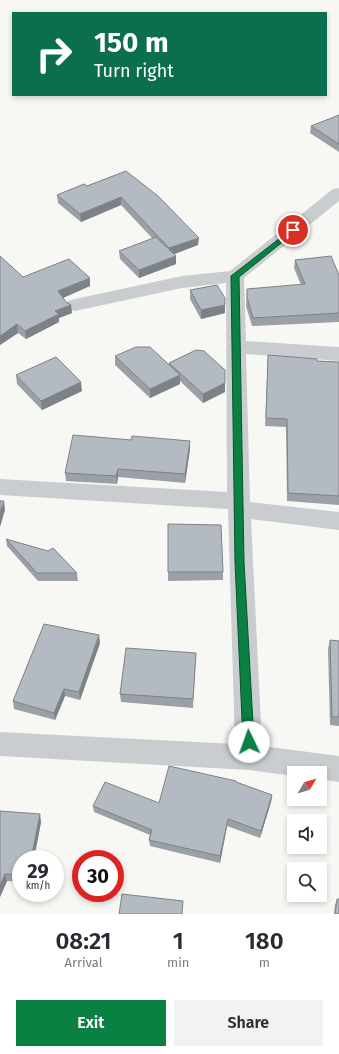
<!DOCTYPE html>
<style>
:root{--surface:#fff;--page:#f2f2f3;--text:#2b2b33;--muted:#7c7c81;--accent:#0b8043}
body{margin:0;font-family:"Fira Sans",sans-serif;background:var(--page);color:var(--text);height:100vh;display:flex;flex-direction:column;font-size:15px;white-space:nowrap}
*{box-sizing:border-box;margin:0}
p{font-size:13px;color:var(--muted)}
.icon{flex:none;width:22px;height:22px;fill:none;stroke:currentColor;stroke-width:2;stroke-linecap:round;stroke-linejoin:round}
.map{position:relative;height:914px;overflow:hidden}
.side{display:flex;flex-direction:column;background:var(--surface);flex:1}
.side>*{flex:none}
.banner{position:absolute;left:12px;top:12px;width:315px;height:84px;border-radius:0px;box-shadow:0 2px 6px #0003;background:#0b6e4f;color:#fff;overflow:hidden}
.needle{width:26px;rotate:52deg}
.fabs{position:absolute;left:287px;top:766px;display:grid;gap:8px}
.fabs a{display:grid;place-items:center;width:40px;height:40px;border-radius:0px;background:var(--surface);box-shadow:0 2px 6px #0003;font-size:20px}
.speed{position:absolute;left:12px;top:850px;display:flex;gap:8px;font-size:20px;font-weight:700;text-align:center}
.speed>*{display:grid;place-content:center;width:52px;height:52px;border-radius:50%;background:var(--surface);box-shadow:0 2px 6px #0003;line-height:1}
.speed small{font-size:10px;font-weight:400}
.speed .limit{border:6px solid #d22;background:#fff;color:#111}
.pin{position:absolute;display:grid;place-items:center;width:34px;height:34px;color:#fff;margin:-17px;border:2px solid #fff;border-radius:50%;box-shadow:0 1px 4px #0007}
.me{position:absolute;width:44px;margin:-22px;rotate:357deg;stroke-linejoin:round;filter:drop-shadow(0 0 3px #0008)}
.turn{display:flex;align-items:center;gap:14px;height:84px;padding:0 16px;font-size:18px}
.turn .icon{width:52px;height:52px;stroke-width:2.5}
.turn b{display:block;font-size:28px;line-height:34px}
.eta{display:flex;justify-content:space-evenly;align-items:center;height:68px;text-align:center}
.eta b{font-size:24px;font-weight:600;line-height:28px}
.cta{display:flex;gap:8px;margin-top:auto;padding:8px 16px}
.cta a{flex:1;height:46px;border-radius:0px;background:var(--accent);color:#fff;font-size:16px;font-weight:600;line-height:46px;text-align:center}
.cta a+a{background:var(--page);color:var(--text)}
.map>svg:first-child{display:block}
.lines{fill:none;stroke-linecap:round;stroke-linejoin:round}
.minor{fill:#cacdd0;fill-rule:evenodd}
.wall{fill:#9aa0a6}
.shaded-wall{fill:#7d8287}
.building{fill:#b3bac1;stroke:#7d8287}
.route{fill:#0b8043;stroke:#07532c}
</style>
<div class="map">
<svg width="339" height="914" viewBox="0 0 339 914">
<rect width="100%" height="100%" fill="#f7f8f4"/>
<g class="lines">
<path class="minor" d="M339 188V201L244 278 246 341 339 347V361L246 354 250 502 339 512V530L251 519 262 746 339 756V782L320 779V773H294V776L249 770 0 756V732L235 744 228 509 0 495V479L227 492 226 283 182 288 75 311 68 309 65 305 68 301 75 299 182 276 230 271 333 189Z"/>
</g>
<g class="wall">
<path d="M339 115V152L310 133 311 126Z"/>
<path d="M126 171 198 245 174 254 176 264 139 278 120 259 119 251 153 239 121 205 81 222 58 203 57 195 87 186Z"/>
<path d="M295 260 339 275V322L252 326 246 306 247 289 301 285 294 268Z"/>
<path d="M23 277 90 286 63 298 66 302 71 305 72 313 59 318V322L26 339 18 333 0 345Z"/>
<path d="M190 290 225 313 201 319 190 299Z"/>
<path d="M268 355 317 361 339 362V505L287 501 286 427 265 426Z"/>
<path d="M115 356 169 365V363L225 383V392L203 403 180 381V384L150 398 115 365Z"/>
<path d="M16 375 82 391 42 410 17 384Z"/>
<path d="M131 440 190 441V449L185 483 118 477 117 484 66 481 65 473Z"/>
<path d="M168 524 223 572V580L168 581Z"/>
<path d="M6 539 77 573 78 581H38L7 546Z"/>
<path d="M330 640 339 641V726L330 725 328 649Z"/>
<path d="M100 643 80 700 65 696 55 720 14 709 13 701Z"/>
<path d="M196 653 193 708 121 702 120 694Z"/>
<path d="M236 782 272 795 271 802 260 838 227 826 220 863 150 846 149 840 150 835 94 812 93 806 159 803Z"/>
<path d="M0 811 41 822 34 859H21V882L7 881 0 897Z"/>
<path d="M337 899 339 914H334L335 905Z"/>
</g>
<g class="shaded-wall">
<path d="M121 197V205L81 222 80 214Z"/>
<path d="M199 238 198 245 169 256V248Z"/>
<path d="M176 256V264L139 278V270Z"/>
<path d="M90 278V286L58 300V291Z"/>
<path d="M71 305 72 313 59 318V322L26 339 25 331 55 311Z"/>
<path d="M225 305V313L201 319V310Z"/>
<path d="M17 324 18 333 0 345V336Z"/>
<path d="M180 375V384L150 398V389Z"/>
<path d="M81 382 82 391 42 410 41 401Z"/>
<path d="M225 383V392L203 403V394Z"/>
<path d="M190 441V449L185 483V474Z"/>
<path d="M118 469V477L117 484 116 476Z"/>
<path d="M4 501 5 510 0 527V513Z"/>
<path d="M99 635 100 643 80 700 79 692Z"/>
<path d="M64 689 65 696 55 720 54 713Z"/>
<path d="M272 795 271 802 260 838 261 831Z"/>
<path d="M40 814 41 822 34 859H31Z"/>
<path d="M228 819 227 826 220 863V856Z"/>
<path d="M5 874 7 881 0 897V886Z"/>
</g>
<g class="building">
<path d="M339 115V144L311 126Z"/>
<path d="M126 171 158 196 199 238 169 248 121 197 80 214 57 195 84 184 87 186Z"/>
<path d="M156 237 176 256 139 270 119 251Z"/>
<path d="M0 256 23 277 69 259 90 278 58 291 66 302 71 305 55 311 59 314 25 331 17 324 0 336Z"/>
<path d="M331 256 339 275V313L253 318 247 297V289L305 284 295 260Z"/>
<path d="M217 285 225 298V305L201 310 190 290Z"/>
<path d="M136 347H150L180 375 150 389 115 356Z"/>
<path d="M196 350 204 351 225 370V383L203 394 169 363Z"/>
<path d="M268 355 317 359V361L339 362V496L288 493 287 419 266 418Z"/>
<path d="M56 357 81 382 41 401 16 375Z"/>
<path d="M73 435 131 440 132 436 190 441 185 474 118 469 116 476 65 473Z"/>
<path d="M0 501H4L0 513Z"/>
<path d="M168 524 221 525 223 572H168Z"/>
<path d="M6 539 48 551 53 548 77 573H37Z"/>
<path d="M44 624 99 635 79 692 64 689 54 713 13 701Z"/>
<path d="M330 640 339 641V717H332Z"/>
<path d="M126 648 196 653 193 699 120 694Z"/>
<path d="M169 766 236 781V782L272 795 261 831 228 819 220 856 149 840 152 830 93 806 105 782 159 803Z"/>
<path d="M0 811 40 814 31 859H21V875L5 874 0 886Z"/>
<path d="M122 894 183 901 182 914H119Z"/>
<path d="M337 899H339V914H335Z"/>
</g>
<path class="route" d="M293 228 295 229V232L239 277 244 562 254 742 253 745 249 747 245 745 243 742 235 562 231 276Z"/>
</svg>
<div class="fabs">
<a><svg class="needle" viewBox="-14 -14 28 28"><path d="M0-13l5 13h-10z" fill="#e53935"/><path d="M0 13l5-13h-10z" fill="#7c7c81"/></svg></a>
<a><svg class="icon" aria-label="sound" viewBox="0 0 24 24"><path d="M4 9h4l5-4v14l-5-4H4zM17 9q2 3 0 6"/></svg></a>
<a><svg class="icon" aria-label="search" viewBox="0 0 24 24"><circle cx="10" cy="10" r="6"/><path d="M15 15l6 6"/></svg></a>
</div>
<div class="speed"><div>29<small>km/h</small></div><div class="limit">30</div></div>
<div class="pin" style="left:293px;top:230px;background:#d93025"><svg class="icon" aria-label="arrive" viewBox="0 0 24 24"><path d="M6 21V4h12l-3 4 3 4H6"/></svg></div>
<svg class="me" style="left:249px;top:742px" viewBox="-20 -20 40 40"><circle r="19" fill="#fff"/><path d="M0-13L10 11 0 6-10 11z" fill="#0b8043"/></svg>
<div class="banner">
<div class="turn"><svg class="icon" aria-label="right" viewBox="0 0 24 24"><path d="M7 20v-9h11M14 6l5 5-5 5"/></svg><div><b>150 m</b>Turn right</div></div>
</div>
</div>
<section class="side">
<div class="eta">
<div><b>08:21</b><p>Arrival</p></div>
<div><b>1</b><p>min</p></div>
<div><b>180</b><p>m</p></div>
</div>
<div class="cta"><a>Exit</a><a>Share</a></div>
</section>
